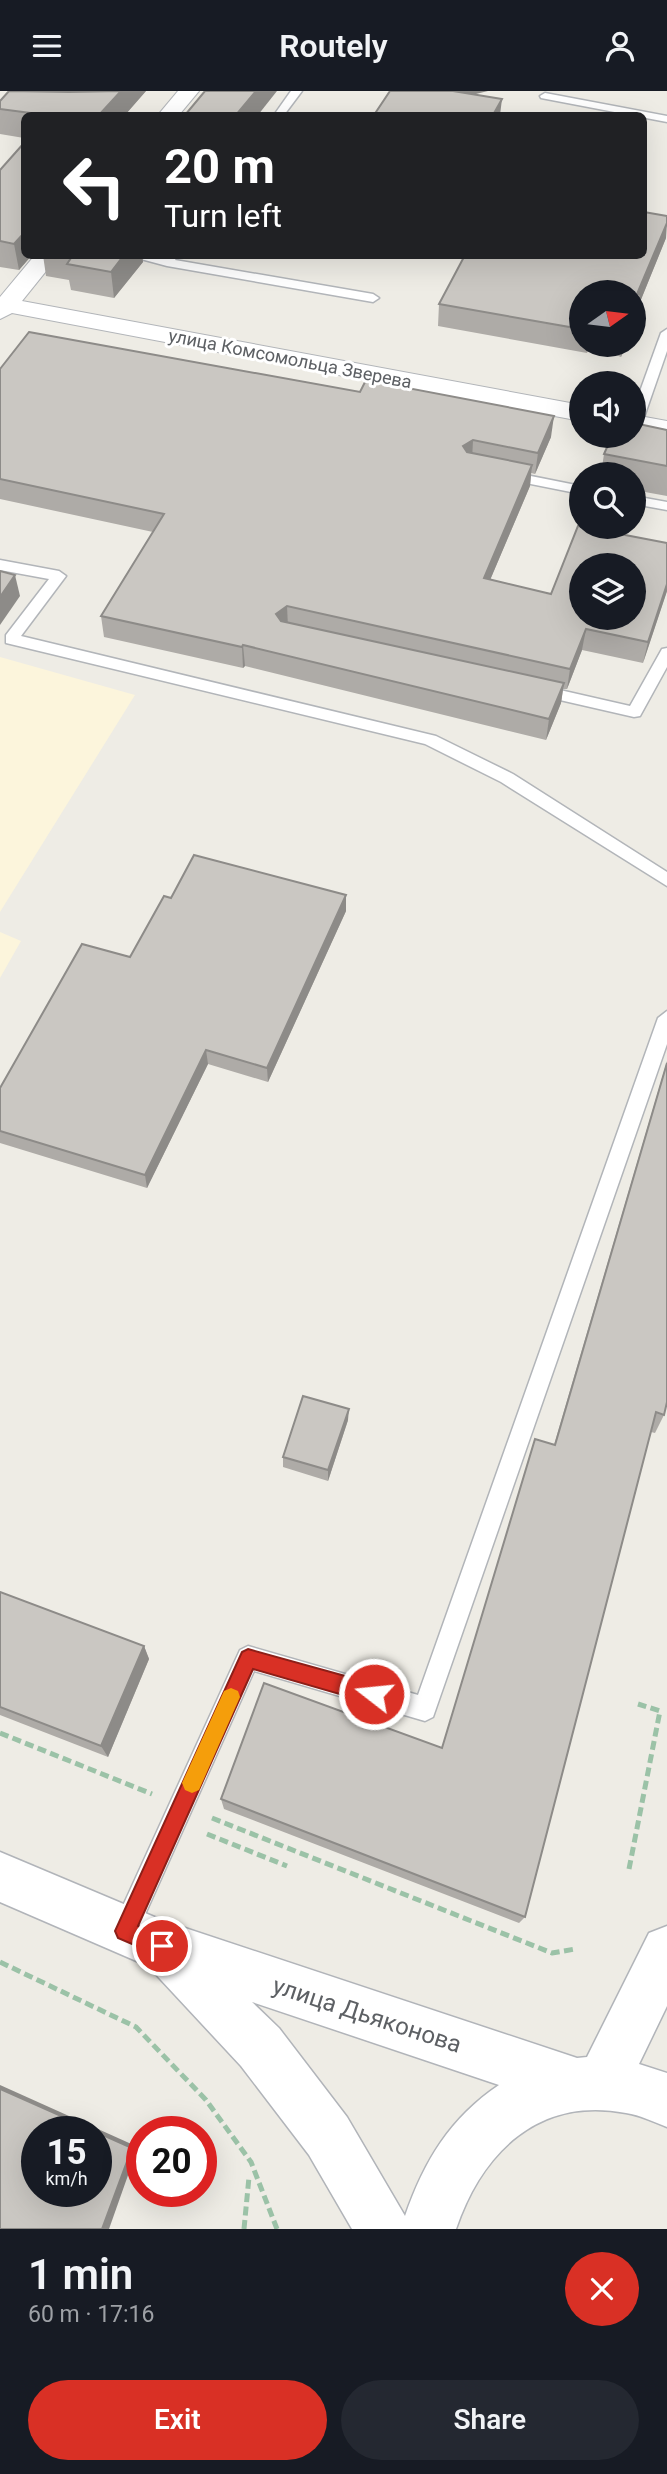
<!DOCTYPE html>
<meta charset="utf-8">
<style>
:root{--surface:#171b24;--page:#242831;--text:#f1f3f6;--muted:#9ea1a6;--accent:#d93025}
body{margin:0;font-family:Roboto,sans-serif;background:var(--page);color:var(--text);height:100vh;display:flex;flex-direction:column;font-size:26px;white-space:nowrap}
*{box-sizing:border-box;margin:0}
p{font-size:23px;color:var(--muted)}
.icon{flex:none;width:38px;height:38px;fill:none;stroke:currentColor;stroke-width:2;stroke-linecap:round;stroke-linejoin:round}
.map{position:relative;height:2138px;overflow:hidden}
.sheet{display:flex;flex-direction:column;background:var(--surface);flex:1}
.sheet>*{flex:none}
.guide{position:absolute;left:21px;top:21px;width:626px;height:147px;border-radius:10px;box-shadow:0 7px 28px #0002;background:#202124;color:#fff;overflow:hidden}
.needle{width:46px;rotate:76deg}
.fabs{position:absolute;left:569px;top:189px;display:grid;gap:14px}
.fabs a{display:grid;place-items:center;width:77px;height:77px;border-radius:50%;background:var(--surface);box-shadow:0 7px 28px #0002;font-size:35px}
.speed{position:absolute;left:21px;top:2025px;display:flex;gap:14px;font-size:35px;font-weight:700;text-align:center}
.speed>*{display:grid;place-content:center;width:91px;height:91px;border-radius:50%;background:var(--surface);box-shadow:0 7px 28px #0002;line-height:1}
.speed small{font-size:18px;font-weight:400}
.speed .limit{border:10px solid #d22;background:#fff;color:#111}
.pin{position:absolute;display:grid;place-items:center;width:60px;height:60px;color:#fff;margin:-30px;border:4px solid #fff;border-radius:50%;box-shadow:0 2px 7px #0007}
.me{position:absolute;width:77px;margin:-38px;rotate:286deg;stroke-linejoin:round;filter:drop-shadow(0 0 5px #0008)}
.turn{display:flex;align-items:center;gap:24px;height:147px;padding:0 28px;font-size:32px}
.turn .icon{width:91px;height:91px;stroke-width:2.5}
.turn b{display:block;font-size:49px;line-height:60px}
.round{display:grid;place-items:center;flex:none;width:74px;height:74px;border-radius:37px;background:var(--page)}
.overview{display:flex;align-items:center;justify-content:space-between;height:119px;padding:0 28px}
h1{font-size:42px;font-weight:600;line-height:52px}
.button{display:flex;gap:14px;margin-top:auto;padding:14px 28px}
.button a{flex:1;height:80px;border-radius:42px;background:var(--accent);color:#fff;font-size:28px;font-weight:600;line-height:80px;text-align:center}
.button a+a{background:var(--page);color:var(--text)}
header{display:flex;justify-content:space-between;align-items:center;height:91px;padding:0 28px;background:var(--surface);font-size:32px;font-weight:600}
.map>svg:first-child{display:block}
.commercial{fill:#fcf5dc}
.lines{fill:none;stroke-linecap:round;stroke-linejoin:round}
.lane-casing{stroke:#b2b5b9;stroke-width:3}
.street-casing{stroke:#b2b5b9;stroke-width:2}
.secondary-casing{stroke:#b1b4b9;stroke-width:3}
.path{stroke:#9bc2a7;stroke-width:5;stroke-dasharray:9 4.5;stroke-linecap:butt}
.lane{fill:#fff;fill-rule:evenodd}
.street{fill:#fff;fill-rule:evenodd}
.secondary{fill:#fff;fill-rule:evenodd}
.wall{fill:#aeaba7}
.shaded-wall{fill:#8d8b88}
.building{fill:#cac7c2;stroke:#8d8b88;stroke-width:2;fill-rule:evenodd}
.route{fill:#d93025;stroke:#8d1f18;stroke-width:2}
.slow{fill:#f59e0b}
.labels{text-anchor:middle;stroke-width:6;stroke-linejoin:round;paint-order:stroke}
.far-street-label{font-size:18px;fill:#5d6064;stroke:#fff}
.near-street-label{font-size:24px;fill:#5d6064;stroke:#fff}
</style>
<header><svg class="icon" aria-label="menu" viewBox="0 0 24 24"><path d="M4 6h16M4 12h16M4 18h16"/></svg>Routely<svg class="icon" aria-label="person" viewBox="0 0 24 24"><circle cx="12" cy="8" r="4"/><path d="M4 21q1-7 8-7t8 7"/></svg></header>
<div class="map">
<svg width="667" height="2138" viewBox="0 0 667 2138">
<rect width="100%" height="100%" fill="#eeece5"/>
<g class="commercial">
<path d="M0 566 135 604 0 821Z"/>
<path d="M0 841 21 850 0 887Z"/>
</g>
<g class="lines">
<g class="lane-casing">
<g id="lane">
<path d="M291 0H302L284 24H274Z"/>
<path d="M545 2 667 25V31L541 7 540 5Z"/>
<path d="M126 164H178L175 169 373 203 379 207 373 211 167 175Z"/>
<path d="M667 238V260L642 332 634 336V317L661 242Z"/>
<path d="M506 380 581 395V403L501 387V381Z"/>
<path d="M634 405 667 411V419L634 413Z"/>
<path d="M0 469 59 480 66 485 21 545 436 645 513 683 667 781V795L501 691 425 653 6 552V544L49 488 0 479Z"/>
<path d="M667 557V576L640 625 634 626 538 604 530 599 538 594 630 615 662 558Z"/>
<path d="M667 920V953L433 1626 425 1630 254 1580 134 1848 125 1852 116 1848 112 1839 116 1830 240 1559 248 1555 418 1604 658 927Z"/>
</g>
</g>
<g class="street-casing">
<g id="street">
<path d="M178 0H199L179 24H158Z"/>
<path d="M35 164H59L22 210 581 314V330L12 222 0 228V206Z"/>
<path d="M634 324 667 330V346L634 340Z"/>
</g>
</g>
<g class="secondary-casing">
<path id="secondary" d="M0 1761 164 1830 577 1967 587 1966 649 1842 667 1835V1915L639 1973 667 1982V2036C654 2031 640 2024 626 2022 539 2005 482 2061 456 2138H352L309 2064 241 1975 148 1875 0 1811ZM252 1911 499 1994C450 2027 424 2070 405 2125L347 2026 279 1937Z"/>
</g>
<g class="path">
<path d="M0 1642 152 1703"/>
<path d="M212 1727 552 1862 575 1858"/>
<path d="M207 1743 287 1775"/>
<path d="M629 1778 660 1620 638 1613"/>
<path d="M0 1871 136 1936 206 2009 251 2071 277 2138"/>
<path d="M244 2138 249 2086"/>
</g>
<use href="#lane" class="lane"/>
<use href="#street" class="street"/>
<use href="#secondary" class="secondary"/>
</g>
<g class="wall">
<path d="M146 0 125 24H24V47L0 43V10Z"/>
<path d="M0 79 24 164H32L19 179 0 176Z"/>
<path d="M666 147 640 211 637 226 634 235V201H581V254H626L621 266 590 254 587 262 438 235 439 213Z"/>
<path d="M43 164H142L143 171 114 207 71 199 69 189 46 185Z"/>
<path d="M0 278 551 346 535 383 531 382 530 395 490 489 551 503 667 500 643 572 582 559 567 598H563L561 612 546 649 245 575 243 577 104 546 101 525 153 441 0 408Z"/>
<path d="M667 339V405L634 399V383H601L604 363Z"/>
<path d="M346 804V820L268 991 208 973 147 1097 0 1052V997L130 866 171 807Z"/>
<path d="M667 970V1311L664 1324 655 1342 651 1341 525 1826 519 1832 224 1718 221 1708 442 1657 554 1354Z"/>
<path d="M348 1329 328 1390 283 1376V1366Z"/>
<path d="M0 1501 144 1555 149 1568 108 1666 0 1624Z"/>
</g>
<g class="shaded-wall">
<path d="M121 0H146L125 24H99Z"/>
<path d="M256 0H277L258 24H236Z"/>
<path d="M420 0H488L419 17Z"/>
<path d="M502 8 500 24H493Z"/>
<path d="M667 132 666 147 640 211 637 226 634 235V222L637 203Z"/>
<path d="M24 142V164H32L19 179 14 153Z"/>
<path d="M124 164H142L143 171 114 207 111 181Z"/>
<path d="M623 254H626L621 266Z"/>
<path d="M554 325 551 346 535 383 538 362Z"/>
<path d="M473 349 472 370 463 355Z"/>
<path d="M532 374 530 395 482 508 484 487Z"/>
<path d="M15 484 20 505 0 534V506Z"/>
<path d="M667 493V500L643 572 648 551Z"/>
<path d="M287 515 288 536 276 544V523Z"/>
<path d="M586 538 582 559 567 598 570 578Z"/>
<path d="M243 554 245 575 243 577 242 556Z"/>
<path d="M564 592 561 612 546 649 549 628Z"/>
<path d="M346 804V820L268 991 267 977Z"/>
<path d="M206 959 208 973 147 1097 145 1084Z"/>
<path d="M349 1318 348 1329 328 1390V1379Z"/>
<path d="M144 1555 149 1568 108 1666 101 1655Z"/>
<path d="M0 1994 138 2056 109 2138H102L0 1998Z"/>
</g>
<g class="building">
<path d="M9 0 69 1 121 0 99 24H46L0 18V10Z"/>
<path d="M205 0H256L236 24H185Z"/>
<path d="M390 0H453L502 8 493 24H374Z"/>
<path d="M24 52V142L14 153 0 150V79Z"/>
<path d="M644 121 667 125V132L637 203 641 204 634 222V201H581V238L439 213 465 164H644Z"/>
<path d="M73 164H124L111 181 67 173Z"/>
<path d="M29 241 360 301 366 289 554 325 538 362 473 349 463 355 467 361 532 374 484 487 551 503 578 435 667 452V493L648 551 586 538 570 578 287 515 276 523 281 530 564 592 549 628 243 554 242 556 101 525 164 423 0 388V278ZM581 474H634V527H581Z"/>
<path d="M634 332 667 339V375L604 363 612 345H634Z"/>
<path d="M0 480 15 484 0 506Z"/>
<path d="M194 764 346 804 267 977 206 959 145 1084 0 1040V997L82 853 130 866 164 805 171 807Z"/>
<path d="M667 972V1311L664 1324 656 1321 525 1826 221 1708 264 1592 442 1657 535 1348 555 1354Z"/>
<path d="M303 1305 349 1318 328 1379 283 1366Z"/>
<path d="M0 1501 144 1555 101 1655 0 1616Z"/>
<path d="M0 1998 95 2040H37V2100H96V2041L132 2057 102 2138H0Z"/>
</g>
<path class="route" d="M248 1558 374 1593 381 1596 384 1603 381 1610 374 1613 253 1578 138 1835 169 1848 172 1855 169 1863 162 1866 118 1847 115 1840 242 1561Z"/>
<path class="slow" d="M231 1597 238 1600 240 1606 199 1699 192 1702 185 1699 182 1692 224 1600Z"/>
<g class="labels">
<g class="far-street-label">
<text transform="translate(290 268) rotate(11)" y="6">улица Комсомольца Зверева</text>
</g>
<g class="near-street-label">
<text transform="translate(367 1924) rotate(18)" y="8">улица Дьяконова</text>
</g>
</g>
</svg>
<div class="fabs">
<a><svg class="needle" viewBox="-14 -14 28 28"><path d="M0-13l5 13h-10z" fill="#e53935"/><path d="M0 13l5-13h-10z" fill="#9ea1a6"/></svg></a>
<a><svg class="icon" aria-label="sound" viewBox="0 0 24 24"><path d="M4 9h4l5-4v14l-5-4H4zM17 9q2 3 0 6"/></svg></a>
<a><svg class="icon" aria-label="search" viewBox="0 0 24 24"><circle cx="10" cy="10" r="6"/><path d="M15 15l6 6"/></svg></a>
<a><svg class="icon" aria-label="layers" viewBox="0 0 24 24"><path d="M12 4l9 5-9 5-9-5zM3 14l9 5 9-5"/></svg></a>
</div>
<div class="speed"><div>15<small>km/h</small></div><div class="limit">20</div></div>
<div class="pin" style="left:162px;top:1855px;background:#d93025"><svg class="icon" aria-label="arrive" viewBox="0 0 24 24"><path d="M6 21V4h12l-3 4 3 4H6"/></svg></div>
<svg class="me" style="left:374px;top:1603px" viewBox="-20 -20 40 40"><circle r="17" fill="#d93025" stroke="#fff" stroke-width="3"/><path d="M0-11L8 9 0 5-8 9z" fill="#fff"/></svg>
<div class="guide">
<div class="turn"><svg class="icon" aria-label="left" viewBox="0 0 24 24"><path d="M17 20v-9H6M10 6l-5 5 5 5"/></svg><div><b>20 m</b>Turn left</div></div>
</div>
</div>
<section class="sheet">
<div class="overview"><div><h1>1 min</h1><p>60 m · 17:16</p></div><a class="round" style="background:#d93025;color:#fff"><svg class="icon" aria-label="close" viewBox="0 0 24 24"><path d="M6 6l12 12M18 6L6 18"/></svg></a></div>
<div class="button"><a>Exit</a><a>Share</a></div>
</section>
